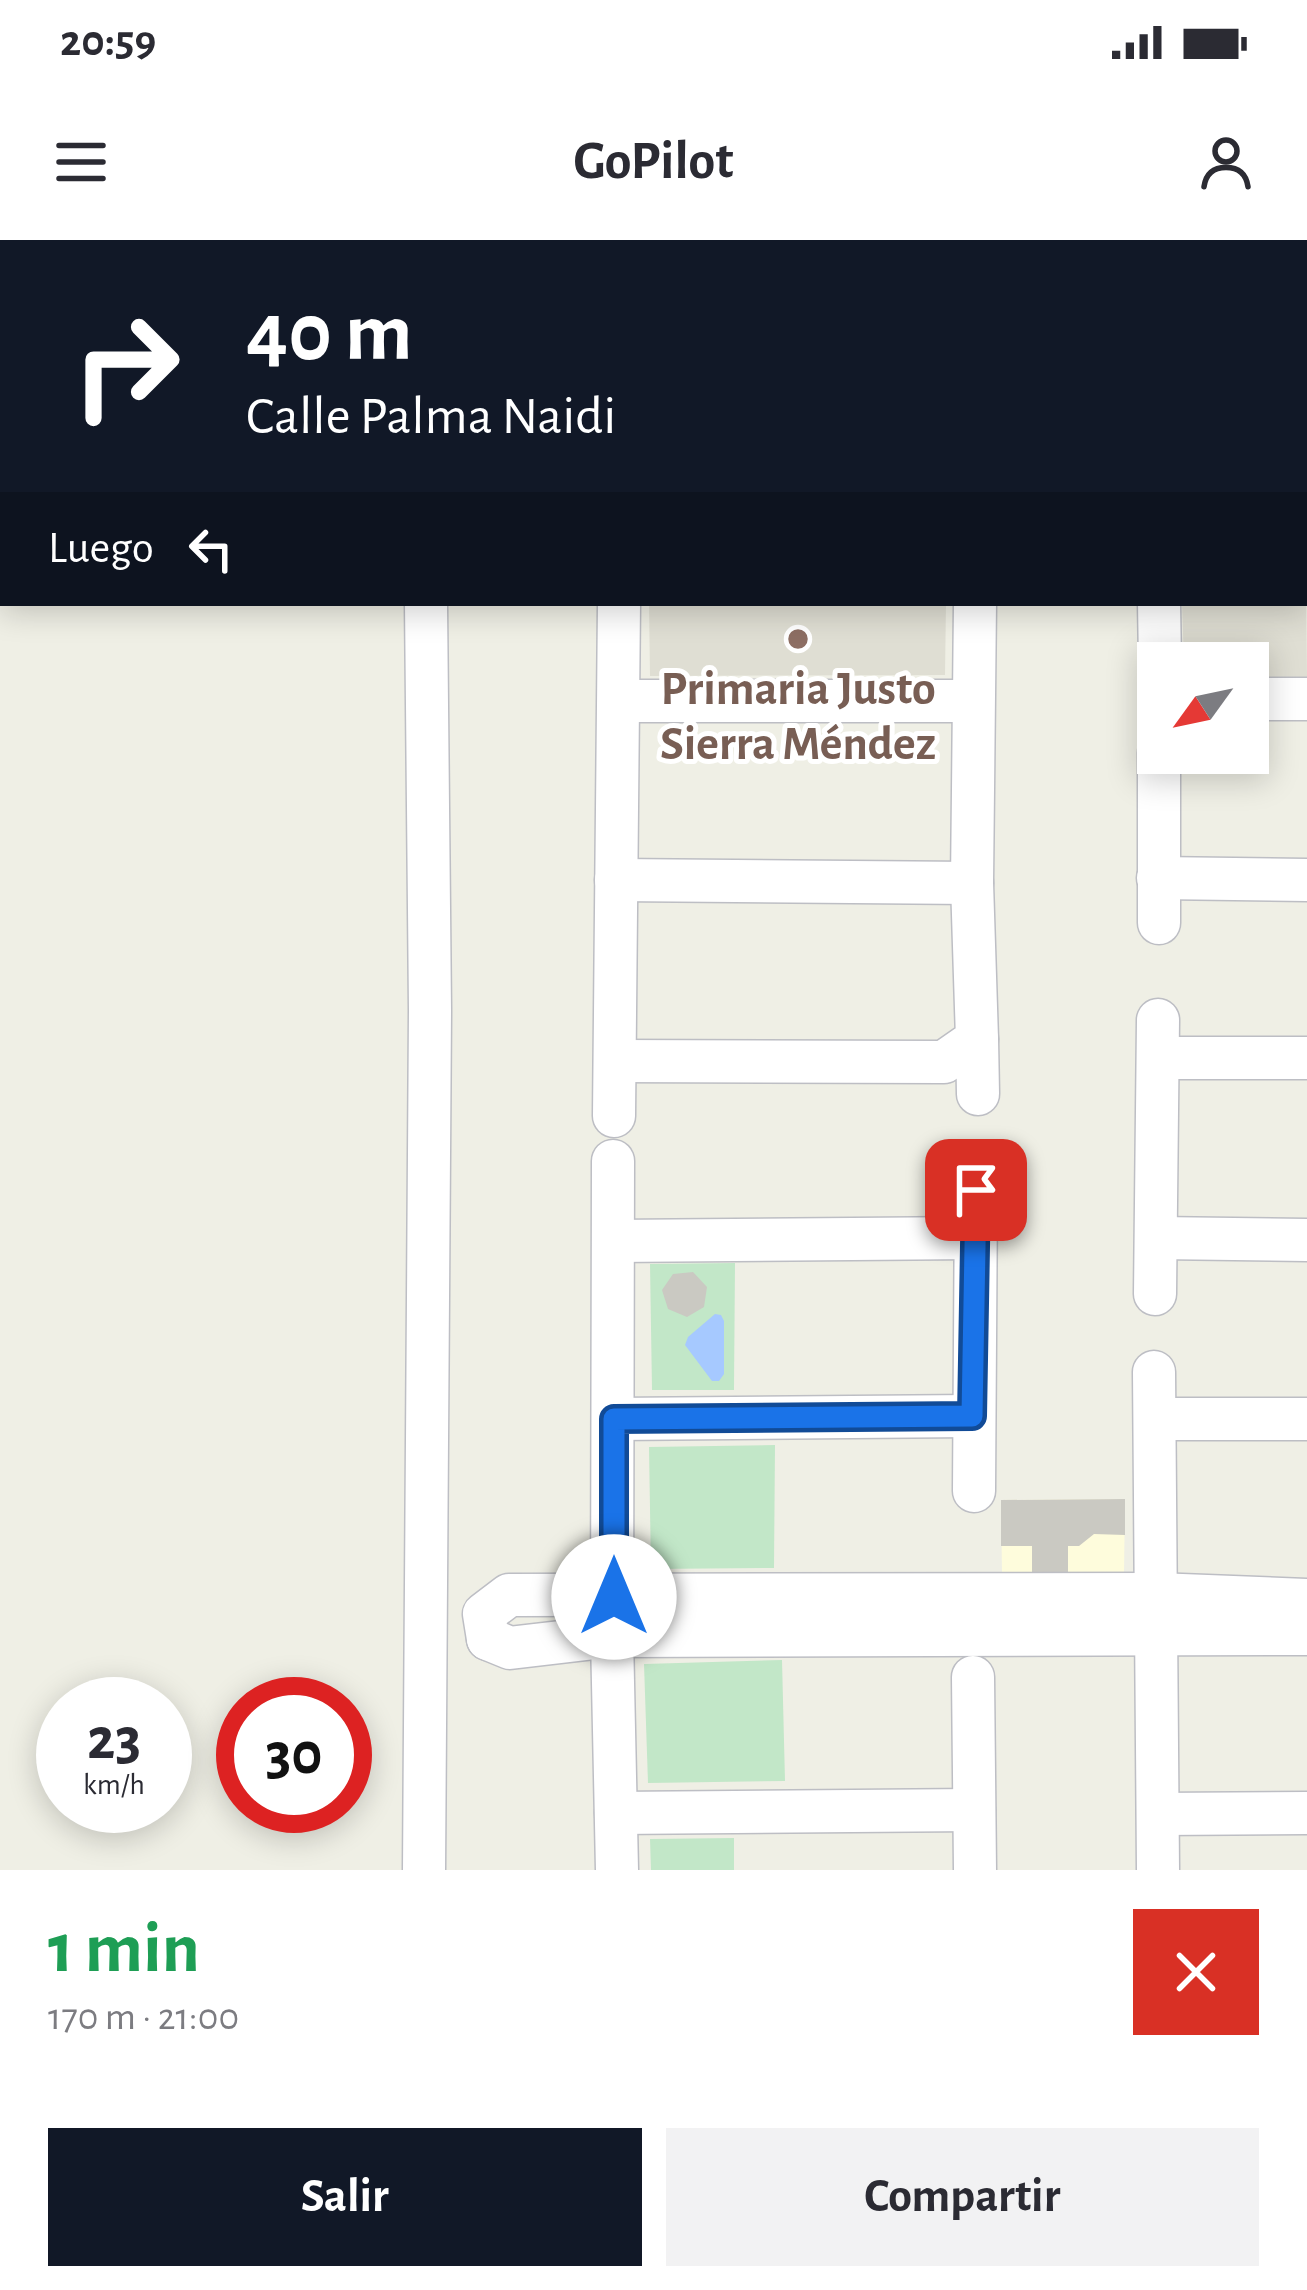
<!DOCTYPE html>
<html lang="es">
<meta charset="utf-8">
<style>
:root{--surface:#fff;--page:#f2f2f3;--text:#2b2b33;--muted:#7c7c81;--accent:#111827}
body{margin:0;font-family:"Alegreya Sans",sans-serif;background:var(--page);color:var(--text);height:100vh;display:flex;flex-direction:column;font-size:45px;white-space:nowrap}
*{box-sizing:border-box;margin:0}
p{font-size:39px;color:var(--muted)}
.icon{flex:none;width:66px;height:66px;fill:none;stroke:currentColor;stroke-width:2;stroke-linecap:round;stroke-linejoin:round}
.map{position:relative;height:1630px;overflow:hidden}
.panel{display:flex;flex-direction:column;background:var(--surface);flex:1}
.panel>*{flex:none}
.guide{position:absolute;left:0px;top:0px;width:1308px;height:366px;box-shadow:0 6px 30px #0003;background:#111827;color:#fff;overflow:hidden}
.needle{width:78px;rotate:237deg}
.controls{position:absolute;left:1137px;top:402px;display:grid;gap:24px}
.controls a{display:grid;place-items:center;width:132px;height:132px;border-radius:0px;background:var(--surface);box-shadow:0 6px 30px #0003;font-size:60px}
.speed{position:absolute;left:36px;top:1437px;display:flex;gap:24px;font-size:60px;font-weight:700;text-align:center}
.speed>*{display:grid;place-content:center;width:156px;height:156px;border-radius:50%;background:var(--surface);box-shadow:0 6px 30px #0003;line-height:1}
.speed small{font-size:30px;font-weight:400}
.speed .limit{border:18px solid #d22;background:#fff;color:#111}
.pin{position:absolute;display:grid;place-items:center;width:102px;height:102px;color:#fff;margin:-51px;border-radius:24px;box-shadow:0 6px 18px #0006}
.me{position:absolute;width:132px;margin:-66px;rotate:0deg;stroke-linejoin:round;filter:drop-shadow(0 0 9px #0008)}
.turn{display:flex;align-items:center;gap:42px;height:252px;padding:0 48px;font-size:54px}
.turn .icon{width:156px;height:156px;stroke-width:2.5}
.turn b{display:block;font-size:84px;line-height:102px}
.then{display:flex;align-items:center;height:114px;padding:0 48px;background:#0003;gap:24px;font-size:45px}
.round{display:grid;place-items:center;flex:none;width:126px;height:126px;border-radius:0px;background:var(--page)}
.overview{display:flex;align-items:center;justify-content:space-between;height:204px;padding:0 48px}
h1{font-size:72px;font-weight:700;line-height:90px;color:#1e9e55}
.button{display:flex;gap:24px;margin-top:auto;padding:24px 48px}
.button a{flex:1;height:138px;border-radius:0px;background:var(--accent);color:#fff;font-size:48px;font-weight:700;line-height:138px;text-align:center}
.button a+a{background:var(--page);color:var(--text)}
.status{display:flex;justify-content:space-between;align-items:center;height:84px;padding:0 60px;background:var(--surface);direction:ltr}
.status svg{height:33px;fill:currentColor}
header{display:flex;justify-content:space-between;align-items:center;height:156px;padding:0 48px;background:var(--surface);font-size:54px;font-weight:700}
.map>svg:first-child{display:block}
.commercial{fill:#fefcdc}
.education{fill:#dfded3}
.green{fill:#c2e7c8}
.water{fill:#a6c9ff}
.building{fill:#cac9c2}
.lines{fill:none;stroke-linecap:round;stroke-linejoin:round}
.minor-casing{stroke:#bdbec4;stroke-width:45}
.major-casing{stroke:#f1e15c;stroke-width:57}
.minor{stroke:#fff;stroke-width:42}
.major{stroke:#feffab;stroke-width:54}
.route-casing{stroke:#114b97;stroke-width:30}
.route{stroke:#1a73e8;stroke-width:21}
.education-dot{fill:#8d6e63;stroke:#fff;stroke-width:4.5}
.labels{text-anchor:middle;stroke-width:10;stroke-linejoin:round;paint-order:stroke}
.education-label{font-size:48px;font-weight:bold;fill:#785e54;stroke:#fff}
</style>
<div class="status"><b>20:59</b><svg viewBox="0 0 49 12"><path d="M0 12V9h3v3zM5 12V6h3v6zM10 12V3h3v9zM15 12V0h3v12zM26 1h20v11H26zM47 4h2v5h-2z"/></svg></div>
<header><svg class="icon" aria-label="menu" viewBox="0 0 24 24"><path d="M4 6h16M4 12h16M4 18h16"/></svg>GoPilot<svg class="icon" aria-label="person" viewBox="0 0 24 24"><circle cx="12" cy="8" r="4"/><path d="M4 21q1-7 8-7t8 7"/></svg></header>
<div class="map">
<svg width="1307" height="1630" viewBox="0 0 1307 1630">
<rect width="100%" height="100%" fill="#efefe5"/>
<path class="commercial" d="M1125 1259 1124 1332 1002 1333 1001 1260Z"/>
<g class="education">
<path d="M1305 255 1307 438H1248V423H1184L1182 363H1305Z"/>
<path d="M649 363H946L945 435 650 436Z"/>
</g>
<g class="green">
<path d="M302 0H579L328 3Z"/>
<path d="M735 1023 734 1150H652L650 1024Z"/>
<path d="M775 1205 774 1328 651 1329 649 1207Z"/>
<path d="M782 1420 785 1541 648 1543 644 1424Z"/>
<path d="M734 1598V1630H651L650 1599Z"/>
</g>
<path class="water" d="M715 1074 721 1075 724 1081V1134L719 1141H712L685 1105 688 1097Z"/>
<g class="building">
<path d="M693 1032 707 1047 704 1067 687 1077 668 1069 662 1050 673 1034Z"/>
<path d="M1125 1259V1295L1094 1294 1079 1306H1068V1332L1032 1333V1306H1001V1260Z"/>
</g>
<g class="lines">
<g class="minor-casing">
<g id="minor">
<path d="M1179 0 1181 3"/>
<path d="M424 3V0"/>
<path d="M696 3V0"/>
<path d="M1159 363 1160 423"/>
<path d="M1248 459H1307"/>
<path d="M620 461H972"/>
<path d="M1158 638 1307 640"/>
<path d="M616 640 972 643"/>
<path d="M1159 683V513"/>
<path d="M977 799 978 854"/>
<path d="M1159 818H1307"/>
<path d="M615 821 944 822 977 799 972 643 975 363"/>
<path d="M614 876 619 363"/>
<path d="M613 921 612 1396 617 1630"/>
<path d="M1157 998 1307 1000"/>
<path d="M614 1001 974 998"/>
<path d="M1155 1054 1158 780"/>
<path d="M1154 1132 1158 1630"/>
<path d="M614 1179 972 1176"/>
<path d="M1155 1179H1307"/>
<path d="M974 1251 976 950"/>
<path d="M488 1399 484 1374 509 1355 1156 1354 1307 1360"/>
<path d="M488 1399 510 1408 612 1396 1307 1394"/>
<path d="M973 1437 975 1630"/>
<path d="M616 1573 974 1570"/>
<path d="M1158 1574 1307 1573"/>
<path d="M424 1630 430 771 426 363"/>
</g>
</g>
<g class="major-casing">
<g id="major">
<path d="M0 78H3"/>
<path d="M1305 154H1307"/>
<path d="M1305 231 1307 232"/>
</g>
</g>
<use href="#minor" class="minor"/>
<use href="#major" class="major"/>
</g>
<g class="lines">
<g class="route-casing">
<path id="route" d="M614 1357V1179L972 1176 976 950"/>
</g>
<use href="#route" class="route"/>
</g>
<circle class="education-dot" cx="798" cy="399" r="12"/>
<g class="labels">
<g class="education-label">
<text x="798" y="464">Primaria Justo<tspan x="798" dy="55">Sierra Méndez</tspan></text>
</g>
</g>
</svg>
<div class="controls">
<a><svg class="needle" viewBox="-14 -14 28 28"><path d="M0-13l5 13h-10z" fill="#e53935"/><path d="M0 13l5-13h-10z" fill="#7c7c81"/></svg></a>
</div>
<div class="speed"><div>23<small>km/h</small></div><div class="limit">30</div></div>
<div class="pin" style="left:976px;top:950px;background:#d93025"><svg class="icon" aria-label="arrive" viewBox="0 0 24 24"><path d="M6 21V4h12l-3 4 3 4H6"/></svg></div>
<svg class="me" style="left:614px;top:1357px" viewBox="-20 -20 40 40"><circle r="19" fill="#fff"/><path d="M0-13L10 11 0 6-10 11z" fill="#1a73e8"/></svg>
<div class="guide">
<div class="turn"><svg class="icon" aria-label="right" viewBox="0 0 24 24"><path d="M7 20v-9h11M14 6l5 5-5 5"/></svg><div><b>40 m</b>Calle Palma Naidi</div></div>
<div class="then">Luego<svg class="icon" aria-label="left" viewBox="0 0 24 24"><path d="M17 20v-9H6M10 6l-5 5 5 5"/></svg></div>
</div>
</div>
<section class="panel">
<div class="overview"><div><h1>1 min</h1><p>170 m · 21:00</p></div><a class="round" style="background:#d93025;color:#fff"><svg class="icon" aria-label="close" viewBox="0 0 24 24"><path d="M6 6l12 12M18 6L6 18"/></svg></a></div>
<div class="button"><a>Salir</a><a>Compartir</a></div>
</section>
